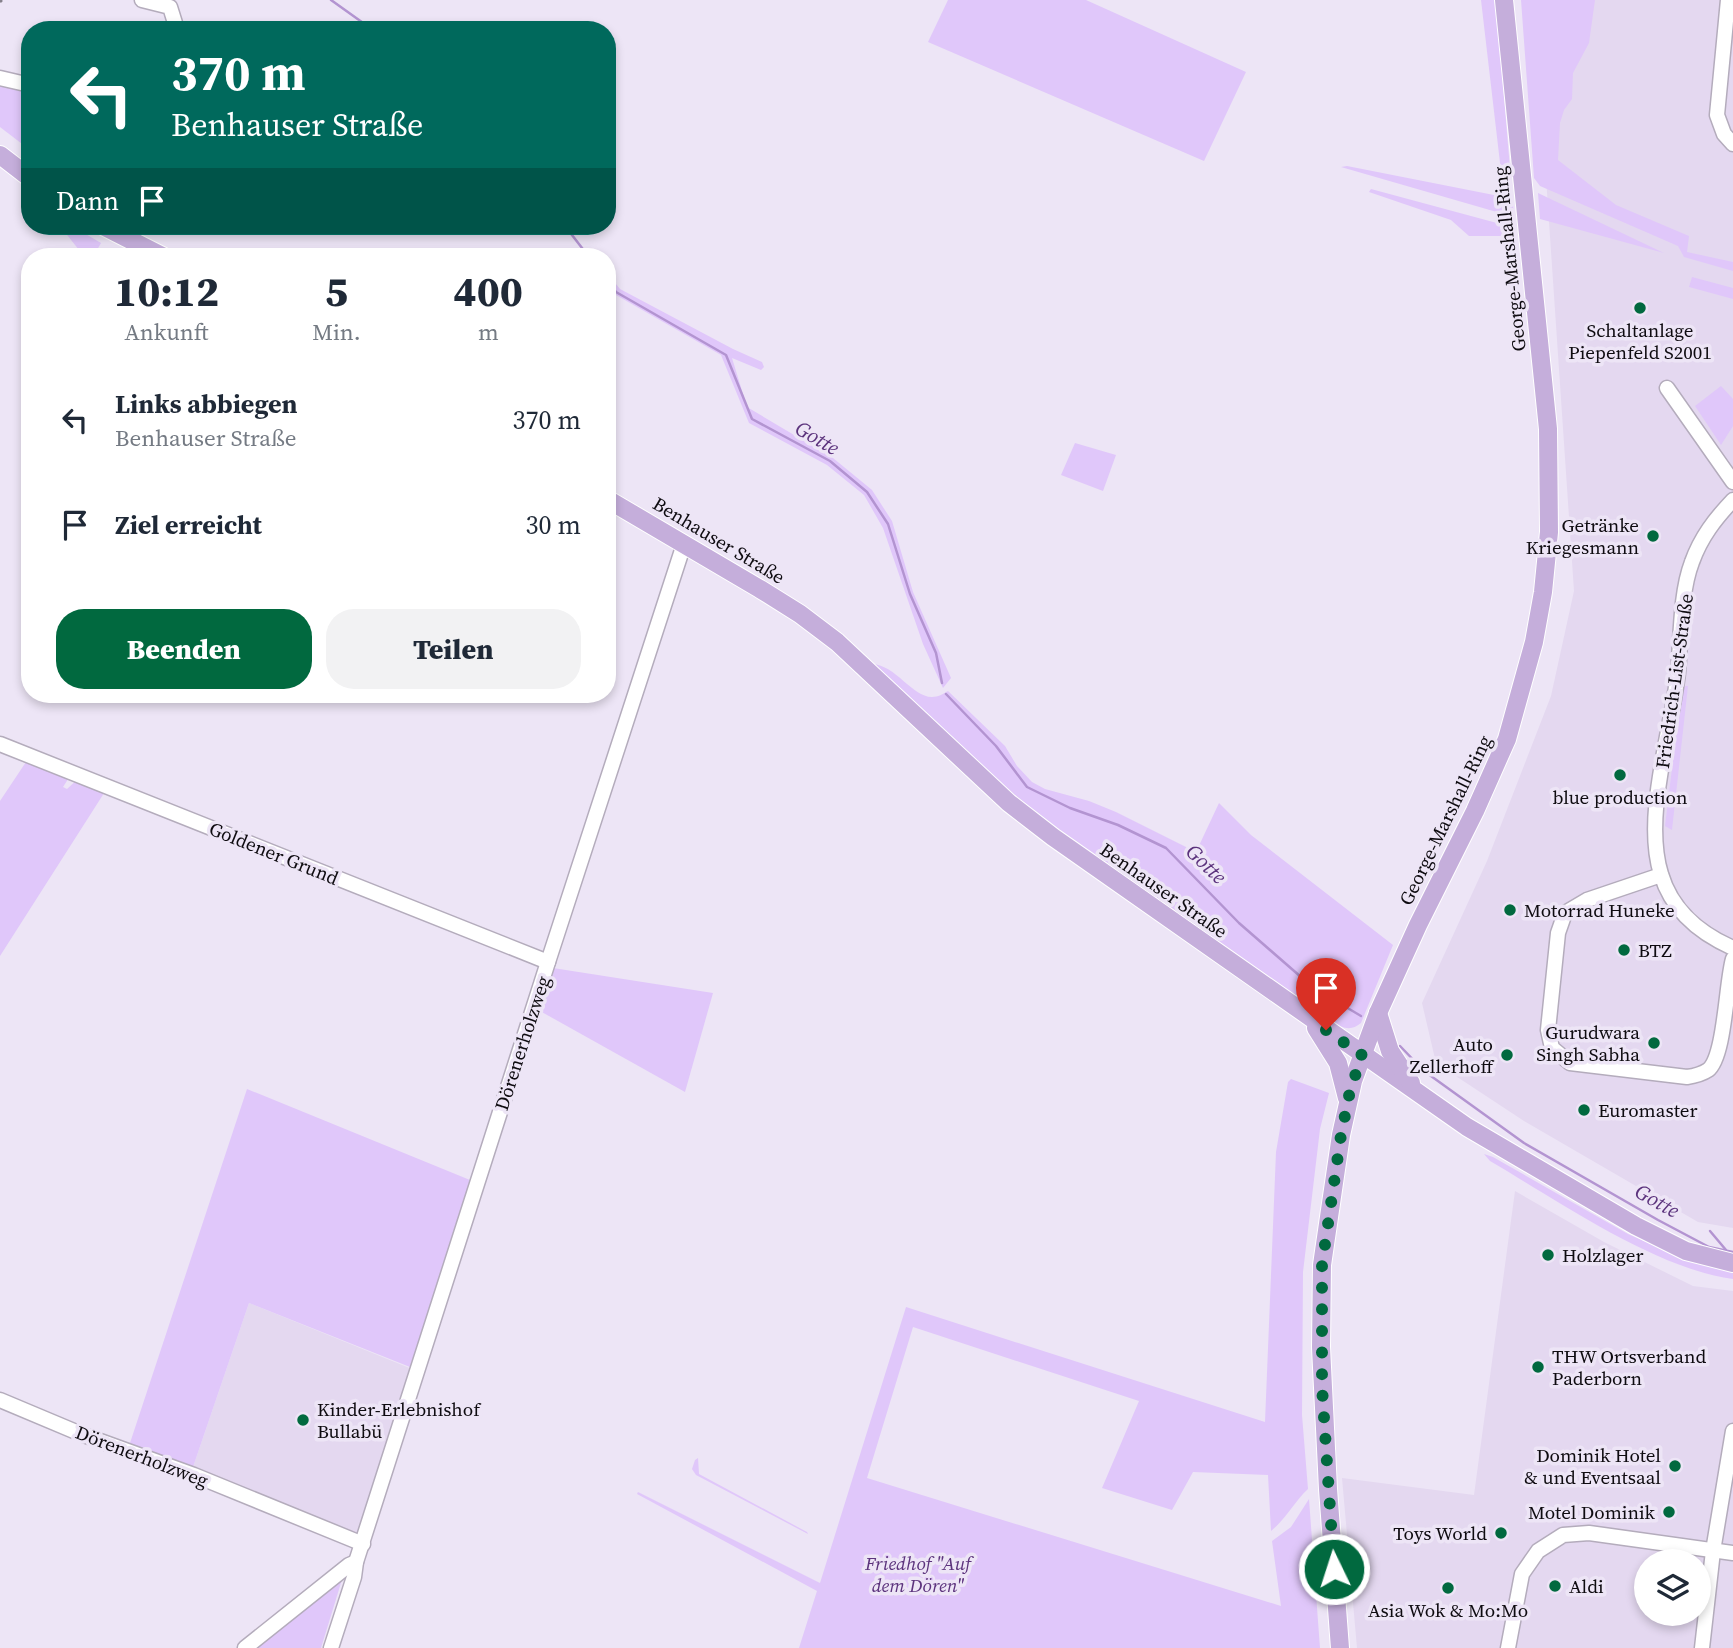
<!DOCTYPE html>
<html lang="de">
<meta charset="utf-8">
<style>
:root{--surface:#fff;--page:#f2f2f3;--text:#1f2937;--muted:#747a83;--accent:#01693f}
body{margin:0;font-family:"Source Serif 4",serif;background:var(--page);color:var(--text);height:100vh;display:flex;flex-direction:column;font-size:26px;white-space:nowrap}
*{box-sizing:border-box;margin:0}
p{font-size:23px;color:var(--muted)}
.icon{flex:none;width:38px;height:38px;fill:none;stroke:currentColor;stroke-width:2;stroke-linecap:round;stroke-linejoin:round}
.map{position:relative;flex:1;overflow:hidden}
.side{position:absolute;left:21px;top:248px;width:595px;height:455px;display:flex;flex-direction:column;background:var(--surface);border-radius:28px;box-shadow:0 4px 10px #0003}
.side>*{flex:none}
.top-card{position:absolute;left:21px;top:21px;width:595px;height:214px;border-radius:28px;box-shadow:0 4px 10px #0003;background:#00695c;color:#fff;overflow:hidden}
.controls{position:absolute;left:1634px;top:1549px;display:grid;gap:14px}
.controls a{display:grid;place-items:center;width:77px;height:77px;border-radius:50%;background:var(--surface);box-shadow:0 4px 10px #0003;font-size:35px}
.pin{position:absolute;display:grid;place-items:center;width:60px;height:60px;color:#fff;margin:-72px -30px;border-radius:50% 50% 50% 0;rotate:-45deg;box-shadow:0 0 7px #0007}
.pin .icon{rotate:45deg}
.me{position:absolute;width:77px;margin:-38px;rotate:356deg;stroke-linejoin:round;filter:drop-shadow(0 0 5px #0008)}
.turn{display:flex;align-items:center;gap:24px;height:147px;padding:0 35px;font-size:32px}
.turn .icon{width:91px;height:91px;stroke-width:2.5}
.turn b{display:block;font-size:49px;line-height:60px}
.then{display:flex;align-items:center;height:66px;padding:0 35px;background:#0003;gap:14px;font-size:26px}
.eta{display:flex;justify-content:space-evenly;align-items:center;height:119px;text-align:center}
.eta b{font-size:42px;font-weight:800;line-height:49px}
.primary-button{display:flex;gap:14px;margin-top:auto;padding:14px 35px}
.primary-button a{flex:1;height:80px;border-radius:28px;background:var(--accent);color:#fff;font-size:28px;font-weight:800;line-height:80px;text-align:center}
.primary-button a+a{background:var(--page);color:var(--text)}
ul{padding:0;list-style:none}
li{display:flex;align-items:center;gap:21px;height:105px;padding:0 35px}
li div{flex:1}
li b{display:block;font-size:26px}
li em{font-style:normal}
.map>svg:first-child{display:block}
.built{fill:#e4d8f0;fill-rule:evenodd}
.green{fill:#e0c7fa}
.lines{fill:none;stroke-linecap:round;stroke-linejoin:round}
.stream{stroke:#b394d1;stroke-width:2.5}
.minor-casing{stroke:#b4acbc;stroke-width:17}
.major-casing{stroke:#fff;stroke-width:20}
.minor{stroke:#fff;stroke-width:14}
.major{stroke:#c5aedb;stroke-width:18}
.rail{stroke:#85808b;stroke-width:2.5;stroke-dasharray:14 7;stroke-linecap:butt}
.route{stroke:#01693f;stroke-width:12;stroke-dasharray:0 21.6}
.poi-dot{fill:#01693f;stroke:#ede5f6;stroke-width:2.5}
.labels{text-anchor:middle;stroke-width:7;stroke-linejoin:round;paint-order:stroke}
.street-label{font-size:19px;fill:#0e0b10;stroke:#ede5f6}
.poi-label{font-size:19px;fill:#0e0b10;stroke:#ede5f6;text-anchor:start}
.park-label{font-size:19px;font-style:italic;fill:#5c337d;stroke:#ede5f6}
.water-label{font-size:21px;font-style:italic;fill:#5c337d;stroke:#ede5f6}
</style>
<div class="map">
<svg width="1733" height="1648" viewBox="0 0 1733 1648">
<rect width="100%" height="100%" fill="#ede5f6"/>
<g class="built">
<path d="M1534 0H1733V1228L1698 1222 1524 1121 1436 1063 1422 1003 1487 861 1551 696 1574 591Z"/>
<path d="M1515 1191 1604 1242 1693 1286 1733 1291V1648H1357L1342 1478 1474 1495ZM1647 1561H1699V1614H1647Z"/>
<path d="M249 1303 412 1369 360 1534 355 1538 192 1470Z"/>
</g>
<g class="green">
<path d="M948 0H1086L1246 72 1204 161 928 42Z"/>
<path d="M1481 0H1496L1514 217 1341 167 1347 166 1504 197Z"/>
<path d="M1521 0H1595L1589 43 1573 73 1572 99 1564 110 1560 123 1558 160 1616 205 1689 236 1687 252 1733 262V271L1684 257 1678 246 1540 186 1534 178Z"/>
<path d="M0 83 30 90V150L0 127Z"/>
<path d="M1371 189 1508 226 1510 236H1469L1451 220 1369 192Z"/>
<path d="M1538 193 1664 253 1540 219Z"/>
<path d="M60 226H72L101 243 93 257 83 255Z"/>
<path d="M607 273 620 289 733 349 762 362 764 367 761 370 732 358 747 407 833 458 872 490 892 521 913 592 951 678 943 688 923 644 883 528 864 495 827 465 749 423 721 355 616 295 607 285Z"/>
<path d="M1692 277 1733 288V299L1689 287Z"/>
<path d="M1721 386 1733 399V426L1721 445 1695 406Z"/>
<path d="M1075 443 1116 455 1103 491 1061 475Z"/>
<path d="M872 664C896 665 912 697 932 697 938 697 943 694 948 691L1005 746 1017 766 1032 782 1045 789 1089 801 1116 812 1196 852 1219 803 1251 835 1393 945 1361 1023C1353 1029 1348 1030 1338 1025L1055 831 1014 799Z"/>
<path d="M1685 686H1688L1672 830 1665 826 1681 694Z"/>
<path d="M28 759 70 776 63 787 67 789 78 779 106 790 0 956V801Z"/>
<path d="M553 968 713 993 685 1092 540 1011Z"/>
<path d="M1291 1079 1329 1093 1320 1129 1303 1272 1302 1415 1308 1489C1294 1502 1286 1519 1271 1531L1268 1475 1193 1472 1172 1510 1102 1488 1139 1401 913 1327 867 1478 1281 1606 1272 1541 1291 1527 1309 1499 1320 1648H799L817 1591 637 1494 638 1492 820 1583 906 1307 1265 1422 1276 1152 1288 1082Z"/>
<path d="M247 1089 470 1180 410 1367 249 1303 192 1470 129 1446Z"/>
<path d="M1484 1154 1493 1157 1628 1234 1685 1259 1733 1272V1279C1656 1269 1557 1200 1490 1161Z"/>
<path d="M698 1458 699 1474 807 1532 808 1534 696 1475 692 1469 695 1460Z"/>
<path d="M344 1573 321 1648H252Z"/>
</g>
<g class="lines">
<g class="stream">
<path d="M331 0 373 30"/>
<path d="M565 226 589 257"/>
<path d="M607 280 616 292 726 355 752 419 830 461 867 492 888 524 910 594 936 653 942 683"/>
<path d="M946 694 996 746 1027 787 1070 808 1118 825 1166 848 1239 923 1301 977"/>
<path d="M1314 988 1361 1016"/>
<path d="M1400 1046 1424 1071 1524 1143 1658 1220 1709 1247 1733 1252"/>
<path d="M1710 1231 1726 1250"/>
</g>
<g class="minor-casing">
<g id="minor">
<path d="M142 0 170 7 175 23 173 30"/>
<path d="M1728 0 1717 115 1724 134 1733 144"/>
<path d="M0 78 30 85"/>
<path d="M1667 388 1733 482"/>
<path d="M1733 500C1715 519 1701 537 1692 562 1680 593 1681 639 1678 673 1671 733 1643 817 1661 874 1672 911 1699 933 1733 948"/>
<path d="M0 744 548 962"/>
<path d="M1661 875 1587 900 1565 913 1558 933 1548 1030 1552 1048 1570 1063 1687 1077C1694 1076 1702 1074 1708 1070 1725 1057 1726 983 1733 959"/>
<path d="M0 1400 81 1434 194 1475 363 1544"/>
<path d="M245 1648 349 1565 356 1562"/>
<path d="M331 1648 354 1577 356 1562 548 962 684 544"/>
<path d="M1508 1648 1522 1574 1538 1551 1563 1535 1589 1533 1733 1553"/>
<path d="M1702 1648 1713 1551 1733 1431"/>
</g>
</g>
<g class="major-casing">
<g id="major">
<path d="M0 155 30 178"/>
<path d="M103 226 164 257"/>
<path d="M607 499 760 589 800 614 837 642 1009 803 1053 837 1467 1127 1636 1226 1686 1251 1733 1263"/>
<path d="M1378 1013 1390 1051 1411 1083"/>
<path d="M1316 1028 1338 1063 1347 1098"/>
<path d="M1340 1648 1328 1489 1321 1347 1322 1265 1341 1135 1353 1081 1378 1013 1418 925 1475 811 1507 739 1534 642 1543 592 1549 532 1548 429 1504 0"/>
</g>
</g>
<use href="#minor" class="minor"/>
<use href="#major" class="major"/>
<path class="rail" d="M0 2 2 0"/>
</g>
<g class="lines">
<path class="route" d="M1326 1030 1362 1055 1350 1091 1341 1135 1322 1265V1387L1334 1569"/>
</g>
<g class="poi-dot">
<circle cx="1640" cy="308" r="7"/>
<circle cx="1653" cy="536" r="7"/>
<circle cx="1620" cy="775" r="7"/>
<circle cx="1510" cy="910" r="7"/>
<circle cx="1624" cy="950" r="7"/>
<circle cx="1654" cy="1043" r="7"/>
<circle cx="1507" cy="1055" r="7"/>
<circle cx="1584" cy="1110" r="7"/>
<circle cx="1548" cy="1255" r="7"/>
<circle cx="1538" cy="1367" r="7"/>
<circle cx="303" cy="1420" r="7"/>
<circle cx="1675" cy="1466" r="7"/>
<circle cx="1669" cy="1512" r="7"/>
<circle cx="1501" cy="1533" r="7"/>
<circle cx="1555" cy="1586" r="7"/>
<circle cx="1448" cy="1588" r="7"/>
</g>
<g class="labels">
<g class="street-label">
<text transform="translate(1509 259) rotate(-96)" y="7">George-Marshall-Ring</text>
<text transform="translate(719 540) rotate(31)" y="7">Benhauser Straße</text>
<text transform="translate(1674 681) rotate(-82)" y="7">Friedrich-List-Straße</text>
<text transform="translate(1445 820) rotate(-64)" y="7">George-Marshall-Ring</text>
<text transform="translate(274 853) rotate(22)" y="7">Goldener Grund</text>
<text transform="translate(1164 890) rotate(35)" y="7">Benhauser Straße</text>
<text transform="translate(522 1043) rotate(-72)" y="7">Dörenerholzweg</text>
<text transform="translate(142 1456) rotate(21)" y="7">Dörenerholzweg</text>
</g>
<g class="poi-label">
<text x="1640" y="337" text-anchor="middle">Schaltanlage<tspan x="1640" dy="22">Piepenfeld S2001</tspan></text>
<text x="1639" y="532" text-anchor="end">Getränke<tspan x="1639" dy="22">Kriegesmann</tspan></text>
<text x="1620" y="804" text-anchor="middle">blue production</text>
<text x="1524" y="917">Motorrad Huneke</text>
<text x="1638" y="957">BTZ</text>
<text x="1640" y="1039" text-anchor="end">Gurudwara<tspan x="1640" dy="22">Singh Sabha</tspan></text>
<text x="1493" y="1051" text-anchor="end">Auto<tspan x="1493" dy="22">Zellerhoff</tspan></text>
<text x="1598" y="1117">Euromaster</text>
<text x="1562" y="1262">Holzlager</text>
<text x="1552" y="1363">THW Ortsverband<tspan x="1552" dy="22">Paderborn</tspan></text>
<text x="317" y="1416">Kinder-Erlebnishof<tspan x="317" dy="22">Bullabü</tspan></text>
<text x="1661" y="1462" text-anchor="end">Dominik Hotel<tspan x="1661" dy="22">&amp; und Eventsaal</tspan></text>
<text x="1655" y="1519" text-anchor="end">Motel Dominik</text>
<text x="1487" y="1540" text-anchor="end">Toys World</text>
<text x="1569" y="1593">Aldi</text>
<text x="1448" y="1617" text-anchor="middle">Asia Wok &amp; Mo:Mo</text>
</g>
<g class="park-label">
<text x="918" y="1570">Friedhof "Auf<tspan x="918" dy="22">dem Dören"</tspan></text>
</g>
<g class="water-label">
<text transform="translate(817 438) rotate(30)" y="7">Gotte</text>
<text transform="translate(1206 864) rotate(44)" y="7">Gotte</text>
<text transform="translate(1657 1201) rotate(29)" y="7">Gotte</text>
</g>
</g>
</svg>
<div class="controls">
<a><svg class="icon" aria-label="layers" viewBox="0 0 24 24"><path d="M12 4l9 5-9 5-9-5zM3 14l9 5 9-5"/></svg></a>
</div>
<div class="pin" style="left:1326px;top:1030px;background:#d93025"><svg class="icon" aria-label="arrive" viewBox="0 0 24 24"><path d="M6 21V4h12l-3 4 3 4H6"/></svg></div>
<svg class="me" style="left:1334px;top:1569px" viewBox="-20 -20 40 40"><circle r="17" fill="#01693f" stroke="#fff" stroke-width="3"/><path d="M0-11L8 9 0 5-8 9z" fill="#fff"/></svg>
<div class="top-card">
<div class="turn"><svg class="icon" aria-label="left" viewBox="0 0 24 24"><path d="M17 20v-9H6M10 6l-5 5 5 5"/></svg><div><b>370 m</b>Benhauser Straße</div></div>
<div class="then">Dann<svg class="icon" aria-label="arrive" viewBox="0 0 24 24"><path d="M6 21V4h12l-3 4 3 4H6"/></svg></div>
</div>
<section class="side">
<div class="eta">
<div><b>10:12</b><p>Ankunft</p></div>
<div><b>5</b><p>Min.</p></div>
<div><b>400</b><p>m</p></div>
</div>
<ul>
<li><svg class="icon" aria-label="left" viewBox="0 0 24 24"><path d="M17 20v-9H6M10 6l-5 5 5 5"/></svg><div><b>Links abbiegen</b><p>Benhauser Straße</p></div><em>370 m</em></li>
<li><svg class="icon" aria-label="arrive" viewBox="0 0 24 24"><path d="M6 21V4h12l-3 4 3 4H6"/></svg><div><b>Ziel erreicht</b></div><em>30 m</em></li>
</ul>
<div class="primary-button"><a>Beenden</a><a>Teilen</a></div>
</section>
</div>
